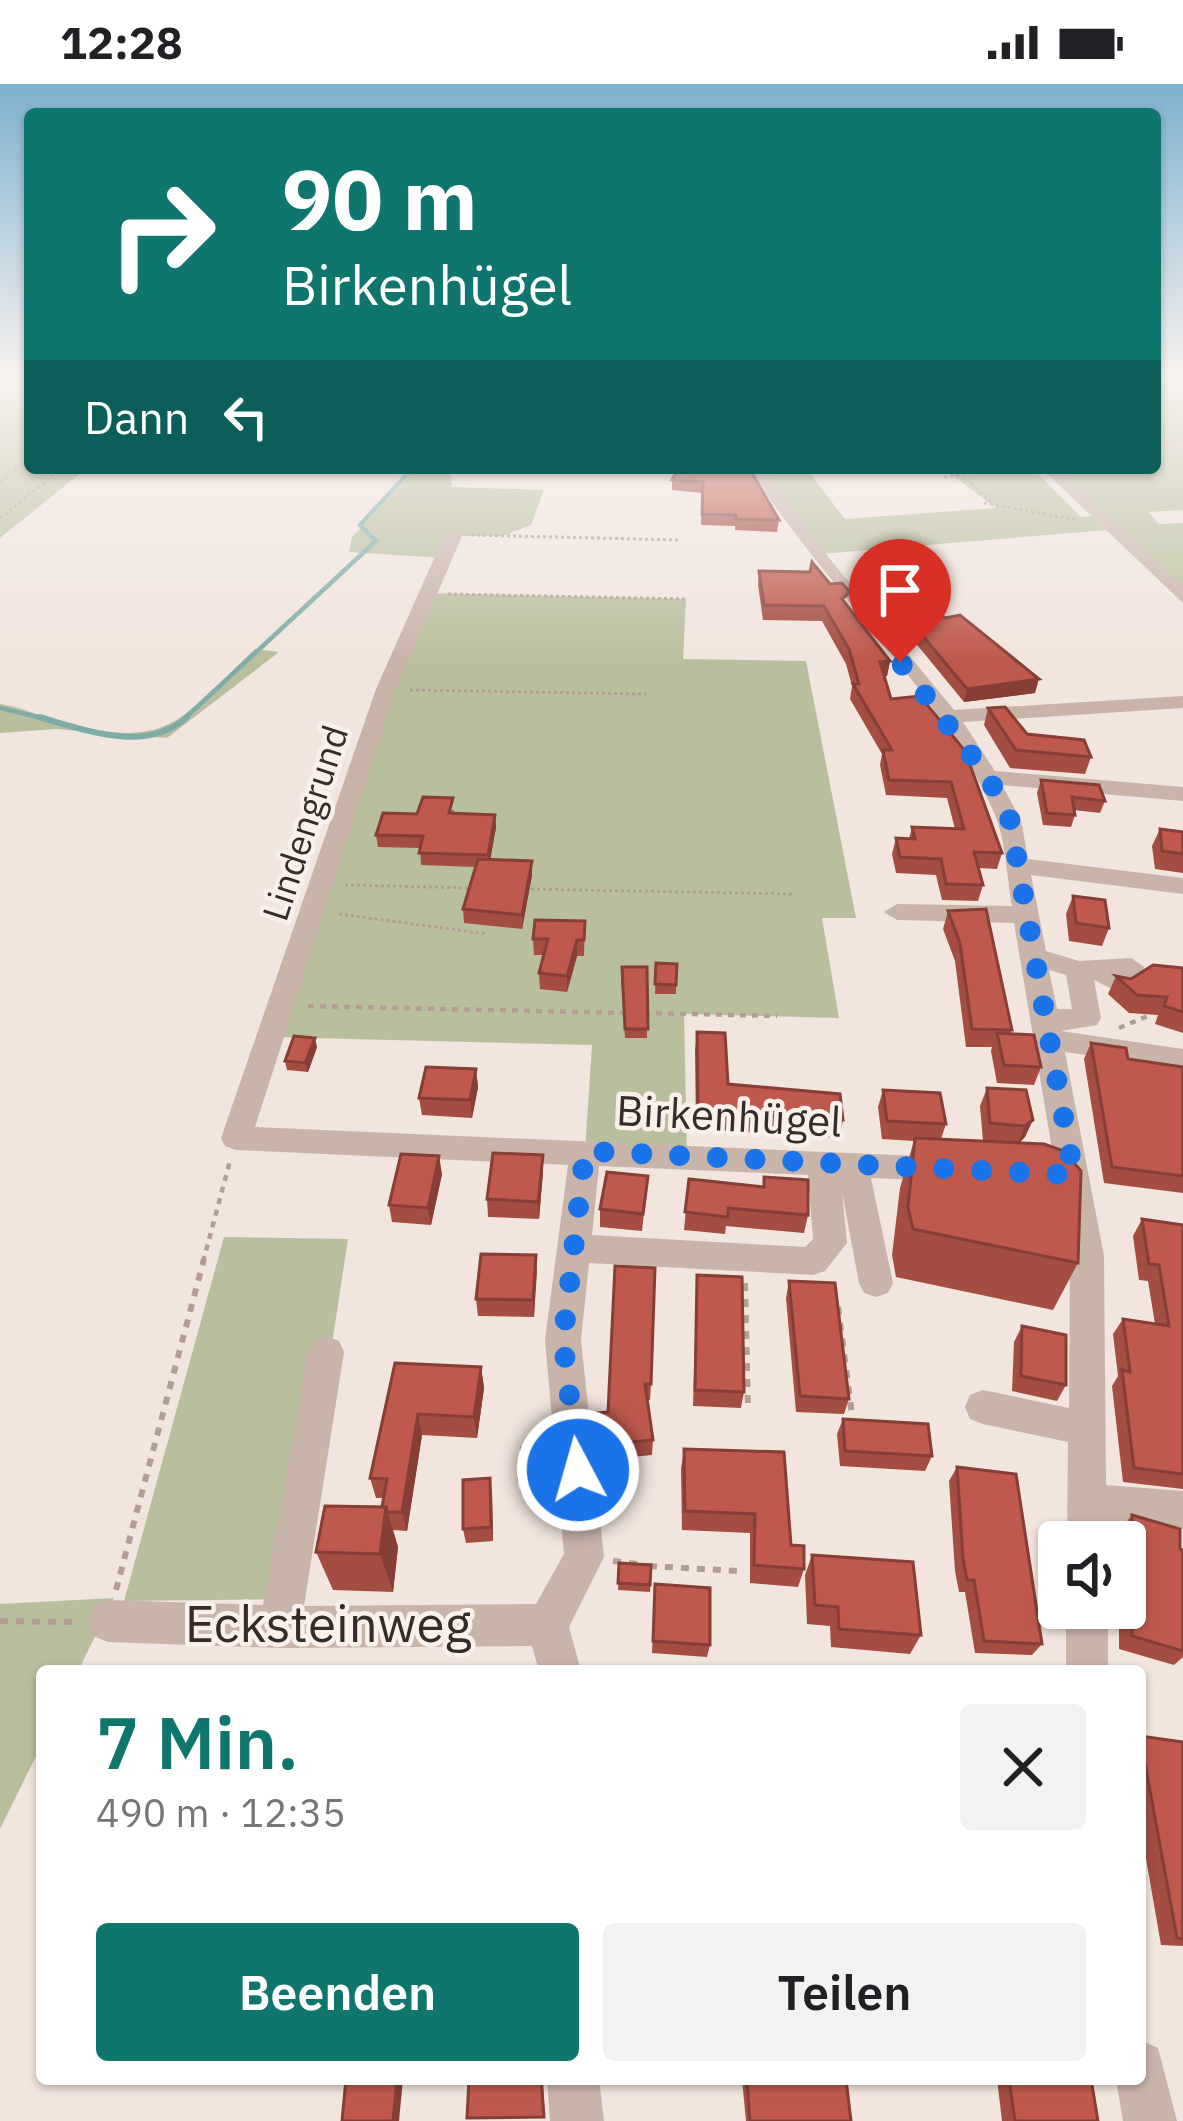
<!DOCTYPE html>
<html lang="de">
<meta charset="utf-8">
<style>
:root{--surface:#fff;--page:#f2f2f2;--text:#202124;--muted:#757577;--accent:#0f766e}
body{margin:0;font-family:"IBM Plex Sans",sans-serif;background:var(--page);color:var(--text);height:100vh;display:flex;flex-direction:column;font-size:45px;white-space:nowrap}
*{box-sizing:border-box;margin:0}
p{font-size:39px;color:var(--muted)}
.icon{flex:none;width:66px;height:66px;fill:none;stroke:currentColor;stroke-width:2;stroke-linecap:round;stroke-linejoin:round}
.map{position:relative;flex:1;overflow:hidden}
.panel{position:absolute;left:36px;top:1581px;width:1110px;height:420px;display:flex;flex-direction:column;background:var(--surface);border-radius:12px;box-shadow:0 3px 9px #0004}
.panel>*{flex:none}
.banner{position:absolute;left:24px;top:24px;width:1137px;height:366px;border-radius:12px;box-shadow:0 3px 9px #0004;background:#0f766e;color:#fff;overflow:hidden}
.fabs{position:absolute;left:1038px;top:1437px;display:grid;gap:24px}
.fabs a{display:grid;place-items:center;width:108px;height:108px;border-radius:12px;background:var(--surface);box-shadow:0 3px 9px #0004;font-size:60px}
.pin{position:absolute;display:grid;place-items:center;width:102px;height:102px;color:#fff;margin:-123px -51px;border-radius:50% 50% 50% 0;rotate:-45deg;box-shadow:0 0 12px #0007}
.pin .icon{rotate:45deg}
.me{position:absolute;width:132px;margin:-66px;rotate:354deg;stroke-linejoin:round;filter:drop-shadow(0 0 9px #0008)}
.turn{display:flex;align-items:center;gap:42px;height:252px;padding:0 60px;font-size:54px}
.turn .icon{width:156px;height:156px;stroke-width:2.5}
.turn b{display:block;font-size:84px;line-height:102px}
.then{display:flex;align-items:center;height:114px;padding:0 60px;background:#0003;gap:24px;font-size:45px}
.round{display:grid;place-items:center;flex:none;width:126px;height:126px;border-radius:12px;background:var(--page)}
.summary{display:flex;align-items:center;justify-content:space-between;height:204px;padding:0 60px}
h1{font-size:72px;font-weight:600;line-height:90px;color:var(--accent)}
.primary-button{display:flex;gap:24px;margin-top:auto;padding:24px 60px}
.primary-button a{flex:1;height:138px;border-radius:12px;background:var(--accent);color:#fff;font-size:48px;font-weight:600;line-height:138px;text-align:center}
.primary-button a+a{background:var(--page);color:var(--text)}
.status{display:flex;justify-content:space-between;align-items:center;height:84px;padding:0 60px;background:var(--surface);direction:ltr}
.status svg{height:33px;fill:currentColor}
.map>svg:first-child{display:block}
.green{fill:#b9bf9e}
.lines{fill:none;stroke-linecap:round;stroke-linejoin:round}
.stream-far1{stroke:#7eada8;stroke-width:4.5}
.stream{stroke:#7eada8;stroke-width:6}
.path-far2{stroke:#b49d94;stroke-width:3;stroke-dasharray:3 3;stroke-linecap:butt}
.path-far1{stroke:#b49d94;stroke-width:4.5;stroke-dasharray:6 6;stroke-linecap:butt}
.path{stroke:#b49d94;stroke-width:6;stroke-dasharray:8 8;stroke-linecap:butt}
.minor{fill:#c9b4aa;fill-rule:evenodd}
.wall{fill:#a44d42}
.shaded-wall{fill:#863e36}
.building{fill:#bf594d;stroke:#863e36;stroke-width:3}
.route{stroke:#1a73e8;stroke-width:21;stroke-dasharray:0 37.8}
.labels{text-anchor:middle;stroke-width:9;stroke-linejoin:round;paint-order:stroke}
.far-street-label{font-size:36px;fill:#362b29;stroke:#f9f0ea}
.street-label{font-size:42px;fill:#362b29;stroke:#f9f0ea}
.near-street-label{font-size:51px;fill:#362b29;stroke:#f9f0ea}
</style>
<div class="status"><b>12:28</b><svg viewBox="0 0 49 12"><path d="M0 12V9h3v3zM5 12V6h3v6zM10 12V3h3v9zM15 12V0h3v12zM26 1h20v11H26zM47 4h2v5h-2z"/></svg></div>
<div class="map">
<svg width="1183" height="2037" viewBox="0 0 1183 2037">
<rect width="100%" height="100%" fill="#f1e5dd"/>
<g class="green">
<path d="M0 291H30V384H87L0 454Z"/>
<path d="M1155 291H1183V426L1148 428 1159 440 1183 439V513L1049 384H1155Z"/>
<path d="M763 384H806L845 435 996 424 944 385 871 390 866 384H1032L1081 433 1092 432 1106 446 820 470Z"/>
<path d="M415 386 450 387 452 403 544 406 531 441 502 452H453L445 474 349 468 352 453Z"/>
<path d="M425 509 686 515 683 575 806 577 856 834H822L839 934 684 930 687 1072 585 1067 592 961 273 953Z"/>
<path d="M255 565 279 568 167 654 56 645 0 649V620C23 623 41 633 63 639 172 667 181 634 255 565Z"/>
<path d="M224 1153 348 1155 293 1515 124 1517Z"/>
<path d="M114 1514 78 1587H42V1660L0 1745V1520Z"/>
</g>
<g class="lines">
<g class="stream-far1">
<path d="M0 624 50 636"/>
<path d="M183 636 376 457 360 441 413 384"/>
</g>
<path class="stream" d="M39 633C86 646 146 670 187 633"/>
<g class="path-far2">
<path d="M946 384 968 395 991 418"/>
<path d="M944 393 962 391"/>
<path d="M0 398 30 376"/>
<path d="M984 419 1077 436"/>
<path d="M0 434 62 384"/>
<path d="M471 451 680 456"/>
<path d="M448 510 686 515"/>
<path d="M410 606 646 610"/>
<path d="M345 801 472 804"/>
<path d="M525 805 795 810"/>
<path d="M339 830 487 850"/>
</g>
<g class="path-far1">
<path d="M308 922 626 929"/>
<path d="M644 929 777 932"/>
<path d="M1119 944 1150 931"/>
<path d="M203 1178 230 1077"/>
</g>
<g class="path">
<path d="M745 1199 748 1326"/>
<path d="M838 1223 852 1331"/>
<path d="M613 1477 638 1480"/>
<path d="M649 1482 738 1487"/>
<path d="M116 1506 204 1175"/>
<path d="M0 1537 75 1538"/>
</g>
<g class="minor">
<path d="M1155 351 1183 358V368L1155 360Z"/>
<path d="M749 384H765L825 469 954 626 1183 612V624L963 638 995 687 1183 703V717L1002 701 1021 736 1028 775 1183 794V810L1031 791 1046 867 1079 877 1131 874 1144 883 1141 897 1120 909 1094 896 1101 934 1097 941 1061 947 1183 965V985L1065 968 1104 1172 1106 1401 1183 1407V1445L1107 1439V1458H1067L1068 1358 983 1340 970 1335 965 1323 970 1311 983 1306 1069 1324 1070 1172 1014 839 897 836 884 828 897 820 1012 822C1007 794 1006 758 995 731 942 608 824 502 749 384ZM1049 886 1066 891 1072 925H1057Z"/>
<path d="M1041 384H1058L1183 503V519Z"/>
<path d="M453 447 462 452 396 605 255 1043 942 1073 953 1076 958 1085 953 1094 942 1097 871 1094 893 1199 888 1209 876 1213 864 1209 859 1199 842 1108 847 1159 825 1187 813 1191 589 1179 581 1256 604 1473 569 1543 581 1587H539L532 1562 280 1564 108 1558 93 1552 87 1537 93 1522 108 1516 263 1521 308 1268 313 1257 326 1252 339 1257 344 1268 304 1522 536 1520 564 1470 545 1256 568 1081 236 1066 225 1062 221 1054 376 605 444 452ZM599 1082 808 1091 813 1155 805 1163 592 1151Z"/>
<rect x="1066" y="1524" width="42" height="63"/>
<path d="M1140 1956 1158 1964 1177 2037H1123L1116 1995H1140Z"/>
<path d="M547 1995H599L604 2037H550Z"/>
</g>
</g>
<g class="wall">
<path d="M511 384H550L549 386Z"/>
<path d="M678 384 779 436 777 448 735 446V442L701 441 702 409 672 406V396Z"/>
<path d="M868 476 928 494 925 506 909 509 1035 609 964 618 909 551 903 555 865 511 867 498H872L866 488Z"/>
<path d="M759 487 848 523 890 577 887 592H884L891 615 1002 769 997 785 979 784 983 801 978 817 942 816 936 791 896 789 892 770 896 754 909 755 912 743 955 745 947 714 886 711 880 681 882 670 850 615 852 602 846 580 822 537 763 536 758 501Z"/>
<path d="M988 624 1027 650 1091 673 1085 690 1010 684 984 641Z"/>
<path d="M1041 696 1105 717 1100 729 1074 726 1075 731 1071 743 1043 741 1037 709Z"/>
<path d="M454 726 453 729 495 731 496 743 490 776 532 791 522 845 464 839 463 825 475 783 421 781 420 764 378 763 376 751 417 730Z"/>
<path d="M1160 745 1183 748V789L1155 785 1152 762Z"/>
<path d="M1073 812 1109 844 1102 862 1069 857 1066 830Z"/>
<path d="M948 827 1012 946 1010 950 1041 983 1034 1001 997 999 991 967 992 963H966L955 877 943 845Z"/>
<path d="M585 837 584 872H577L567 908 540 905 539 889 544 871H534L533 855Z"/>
<path d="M656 879 676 901V910H655Z"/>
<path d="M647 883V954H625L621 892Z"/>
<path d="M1183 884V949L1155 940 1158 931 1129 929 1108 910 1116 892 1131 895Z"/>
<path d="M697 948 728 1000 843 1036 839 1054 696 1045 695 966Z"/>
<path d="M1091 959 1128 975 1183 983V1109L1104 1099 1084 975Z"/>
<path d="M317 963 308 988 287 986 285 977Z"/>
<path d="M476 985 478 1003 472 1034 422 1031 419 1014Z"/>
<path d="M987 1004 1026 1006 1025 1053 1019 1059 1078 1179 1053 1226 896 1193 892 1171 900 1104 914 1057 882 1055 878 1023 883 1006 946 1040 941 1055 983 1057 980 1022Z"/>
<path d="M543 1071V1088L539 1135 488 1133 487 1115Z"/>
<path d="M442 1090 431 1141 392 1138 389 1121Z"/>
<path d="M648 1092 642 1147 600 1143V1125Z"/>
<path d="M764 1093 808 1131 804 1149 726 1142 725 1150 684 1146 689 1095 763 1103Z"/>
<path d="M1142 1135 1183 1141V1405L1123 1398 1112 1302 1118 1292 1113 1250 1123 1235 1155 1240 1148 1197 1139 1196 1133 1152Z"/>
<path d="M536 1171 534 1233 478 1232 476 1215Z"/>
<path d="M615 1182 651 1300 650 1316H647L653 1356 652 1371 599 1376 596 1329 608 1328Z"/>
<path d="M697 1191 744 1308 741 1324 693 1322Z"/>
<path d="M789 1197 849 1315 844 1330 796 1328 786 1214Z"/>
<path d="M1022 1242 1066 1301 1057 1317 1012 1307 1014 1258Z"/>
<path d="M395 1279 481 1283 484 1304 477 1354 422 1351 407 1447 393 1446 398 1463 393 1508 333 1506 316 1468 382 1423 384 1414H376L370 1394Z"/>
<path d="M843 1335 932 1372 925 1387 840 1382 837 1350Z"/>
<path d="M551 1365 554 1411 521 1410 519 1395Z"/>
<path d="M684 1365 791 1461 804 1485 798 1503 750 1499V1449L682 1446 681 1385Z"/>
<path d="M957 1383 1042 1560 1032 1571 975 1569 965 1508H959L955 1487 949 1397Z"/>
<path d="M492 1409 493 1457 466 1459 463 1445Z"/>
<path d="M1132 1431 1183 1466V1573L1174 1581 1119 1565V1524H1125V1458H1120V1446Z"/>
<path d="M812 1471 921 1551 910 1570 831 1563 830 1542 807 1540 805 1491Z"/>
<path d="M619 1479 651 1481 650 1508 618 1506Z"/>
<path d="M655 1500 710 1561 707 1573 652 1569Z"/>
<path d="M1140 1652 1183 1658V1862L1161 1861 1140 1740Z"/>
<path d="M469 1995H543L545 2034H467Z"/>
<path d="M742 1995H846L851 2037H746Z"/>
<path d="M997 1995H1091L1098 2037H1002Z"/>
</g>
<g class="shaded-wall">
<path d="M928 494 925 506 893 512 896 499Z"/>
<path d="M912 539 909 551 903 555 905 542Z"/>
<path d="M890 577 887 592 877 593 880 578Z"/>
<path d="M1039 595 1035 609 964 618 967 605Z"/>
<path d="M495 731 496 743 489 783 488 771Z"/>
<path d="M532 777V791L522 845V831Z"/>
<path d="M577 856V872L567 908V892Z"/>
<path d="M315 954 317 963 308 988 305 979Z"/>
<path d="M476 985 478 1003 472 1034 470 1016Z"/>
<path d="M1033 1036 1025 1053 1018 1060 1025 1042Z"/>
<path d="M543 1071V1088L539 1135 538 1118Z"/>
<path d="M439 1072 442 1090 431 1141 428 1124Z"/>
<path d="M536 1171 537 1188 534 1233 533 1216Z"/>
<path d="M481 1283 484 1304 477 1354 474 1333Z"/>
<path d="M418 1330 422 1351 407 1447 402 1428Z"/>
<path d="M490 1394 492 1409 493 1457 491 1443Z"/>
<path d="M386 1423 398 1463 393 1508 380 1470Z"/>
<path d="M397 1995H403L399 2037H393Z"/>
</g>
<g class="building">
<path d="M678 384H749L779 436 736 435V431L702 430 703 398 672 396Z"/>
<path d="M902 473 928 494 896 499 945 534 960 531 1039 595 967 605 912 539 905 542 867 498 883 497 868 476Z"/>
<path d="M812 478 830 500 842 499 850 508 842 515 890 577 880 578 891 615 920 612 965 667 1002 769 974 768 983 801 946 800 941 775 900 773 896 754 915 755 912 743 964 745 951 698 889 696 883 666H892L853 600H859L849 565 824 522 764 521 759 487 810 488Z"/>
<path d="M1005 623 1027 650 1084 656 1091 673 1016 666 988 624Z"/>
<path d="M1041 696 1099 701 1105 717 1072 713 1075 731 1047 729Z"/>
<path d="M423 713 453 714 449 729 495 731 488 771 419 769 423 752 376 751 383 729 417 730Z"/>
<path d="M1160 745 1183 748V770L1162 767Z"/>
<path d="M478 775 532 777 522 831 463 825Z"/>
<path d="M1073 812 1105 816 1109 844 1076 839Z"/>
<path d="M986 825 1012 946 972 945 960 859 948 827Z"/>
<path d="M535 836 585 837 584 856H577L567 892 539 889 548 855H533Z"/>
<path d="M656 879 677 880 676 901 655 900Z"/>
<path d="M1153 881 1183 884V928L1164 922 1167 913 1137 911 1116 892 1131 895Z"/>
<path d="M622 883H647L648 945H625Z"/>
<path d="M697 948 725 949 728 1000 840 1010 843 1036 698 1027Z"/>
<path d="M997 949 1034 951 1041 983 1004 981Z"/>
<path d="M294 952 315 954 305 979 285 977Z"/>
<path d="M1091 959 1126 964 1128 975 1183 983V1092L1112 1083Z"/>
<path d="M426 983 476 985 470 1016 419 1014Z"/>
<path d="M987 1004 1026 1006 1033 1036 1025 1042 990 1039Z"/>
<path d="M883 1006 940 1009 946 1040 887 1037Z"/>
<path d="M915 1054 1044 1060 1064 1067 1081 1087 1078 1179 913 1145 908 1123Z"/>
<path d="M493 1069 543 1071 538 1118 487 1115Z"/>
<path d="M401 1070 439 1072 428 1124 389 1121Z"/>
<path d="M607 1088 648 1092 643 1130 600 1125Z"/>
<path d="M764 1093 808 1096V1131L728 1124V1133L685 1128 689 1095 764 1103Z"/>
<path d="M1142 1135 1183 1141V1390L1134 1384 1122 1286 1130 1288 1123 1235 1169 1242 1159 1181 1149 1180Z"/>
<path d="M481 1170 536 1171 533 1216 476 1215Z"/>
<path d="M615 1182 655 1184 651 1300H645L653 1356 599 1361 596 1329 608 1328Z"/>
<path d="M697 1191 742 1193 744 1308 695 1306Z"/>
<path d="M789 1197 835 1199 849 1315 800 1312Z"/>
<path d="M1022 1242 1066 1251V1301L1021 1292Z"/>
<path d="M395 1279 481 1283 474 1333 418 1330 402 1428H387L386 1423H382L387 1395 370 1394Z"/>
<path d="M843 1335 928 1340 932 1372 845 1367Z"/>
<path d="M522 1364 551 1365 553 1396 519 1395Z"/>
<path d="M684 1365 784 1368 791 1461 804 1462V1485L754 1481 755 1430 685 1427Z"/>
<path d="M957 1383 1016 1390 1042 1560 984 1557 974 1496H967L963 1474Z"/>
<path d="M490 1394 491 1443 463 1445V1396Z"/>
<path d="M325 1422 386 1423 380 1470 316 1468Z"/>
<path d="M1132 1431 1180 1445V1465L1183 1466V1567L1132 1552Z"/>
<path d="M812 1471 913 1478 921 1551 839 1545 838 1523 815 1521Z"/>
<path d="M619 1479 651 1481 650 1501 618 1499Z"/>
<path d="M655 1500 710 1504V1561L653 1557Z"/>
<path d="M1140 1652 1183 1658V1855L1177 1854Z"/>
<path d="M346 1995H397L393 2037H342Z"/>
<path d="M469 1995H541L544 2033 467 2034Z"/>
<path d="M747 1995H846L851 2037H750Z"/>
<path d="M1009 1995H1091L1098 2037H1015Z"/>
</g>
<linearGradient id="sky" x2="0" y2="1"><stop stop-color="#7db1ce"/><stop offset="0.51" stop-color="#f9f3f0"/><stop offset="1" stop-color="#f9f3f0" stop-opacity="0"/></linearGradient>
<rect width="1183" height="576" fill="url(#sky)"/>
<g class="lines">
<path class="route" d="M578 1386 563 1256 585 1067 1074 1091 1010 736 988 693 900 578"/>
</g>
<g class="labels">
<g class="far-street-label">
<text transform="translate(305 739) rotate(-72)" y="13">Lindengrund</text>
</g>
<g class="street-label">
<text transform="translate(729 1032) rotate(3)" y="15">Birkenhügel</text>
</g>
<g class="near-street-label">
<text x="328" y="1558">Ecksteinweg</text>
</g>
</g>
</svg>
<div class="fabs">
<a><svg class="icon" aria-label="sound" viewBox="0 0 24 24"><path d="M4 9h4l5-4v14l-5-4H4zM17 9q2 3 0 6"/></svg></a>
</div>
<div class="pin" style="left:900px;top:578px;background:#d93025"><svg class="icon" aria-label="arrive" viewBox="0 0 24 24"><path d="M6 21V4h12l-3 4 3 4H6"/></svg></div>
<svg class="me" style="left:578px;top:1386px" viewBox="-20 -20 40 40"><circle r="17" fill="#1a73e8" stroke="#fff" stroke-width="3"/><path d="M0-11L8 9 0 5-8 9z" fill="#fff"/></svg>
<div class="banner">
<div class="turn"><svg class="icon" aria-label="right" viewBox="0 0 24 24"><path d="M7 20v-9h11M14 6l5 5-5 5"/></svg><div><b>90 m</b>Birkenhügel</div></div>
<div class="then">Dann<svg class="icon" aria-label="left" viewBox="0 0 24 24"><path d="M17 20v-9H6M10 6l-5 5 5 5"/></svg></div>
</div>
<section class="panel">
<div class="summary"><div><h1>7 Min.</h1><p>490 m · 12:35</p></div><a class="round"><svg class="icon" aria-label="close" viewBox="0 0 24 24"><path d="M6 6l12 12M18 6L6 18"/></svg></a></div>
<div class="primary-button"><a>Beenden</a><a>Teilen</a></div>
</section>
</div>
